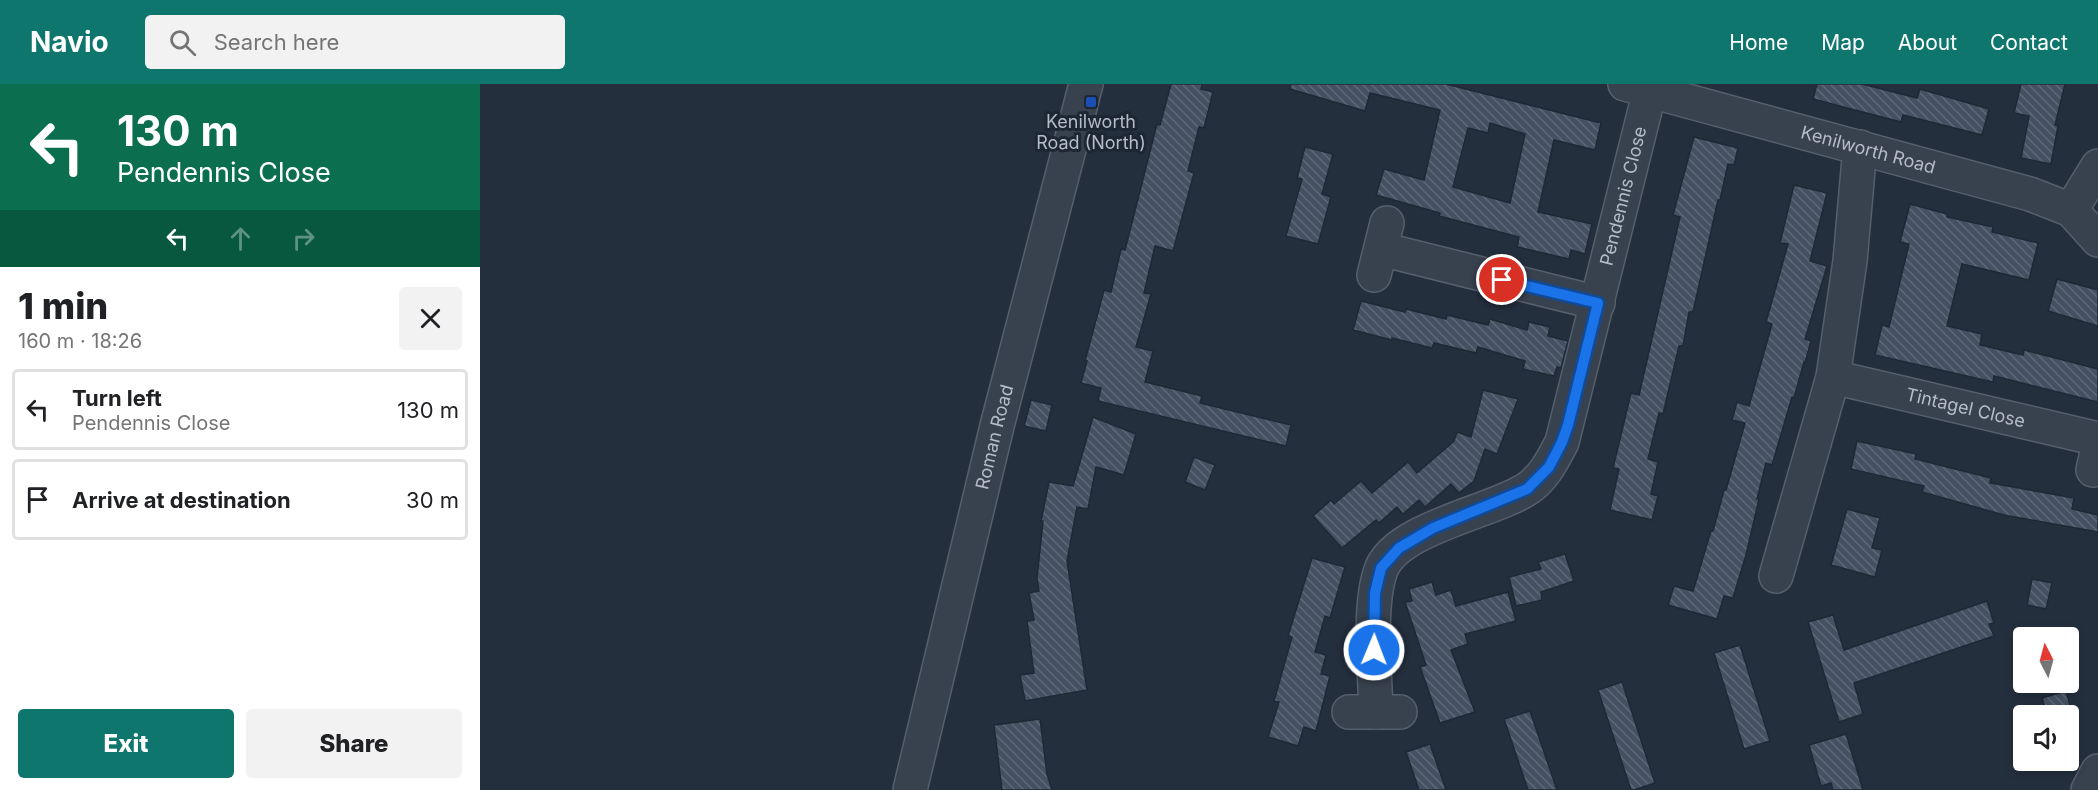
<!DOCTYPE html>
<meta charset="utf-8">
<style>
:root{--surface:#fff;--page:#f2f2f2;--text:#202124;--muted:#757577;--line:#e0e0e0;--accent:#0f766e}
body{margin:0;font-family:Inter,sans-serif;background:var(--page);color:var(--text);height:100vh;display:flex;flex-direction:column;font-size:22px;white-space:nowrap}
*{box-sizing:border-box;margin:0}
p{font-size:20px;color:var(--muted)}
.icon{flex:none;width:33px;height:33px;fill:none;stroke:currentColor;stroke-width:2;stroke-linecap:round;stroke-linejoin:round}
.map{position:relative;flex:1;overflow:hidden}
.details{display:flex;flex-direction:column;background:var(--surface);width:480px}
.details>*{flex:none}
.banner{background:#0b6e4f;color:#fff;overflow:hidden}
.needle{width:39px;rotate:354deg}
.tools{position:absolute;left:1533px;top:543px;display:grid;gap:12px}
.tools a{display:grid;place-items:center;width:66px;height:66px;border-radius:6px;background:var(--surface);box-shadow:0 3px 9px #0003;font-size:30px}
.pin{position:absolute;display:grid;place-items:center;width:51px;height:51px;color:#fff;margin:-26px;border:3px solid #fff;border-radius:50%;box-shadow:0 2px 6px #0007}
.me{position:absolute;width:66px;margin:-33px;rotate:1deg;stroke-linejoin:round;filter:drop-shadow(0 0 4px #0008)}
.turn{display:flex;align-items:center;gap:21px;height:126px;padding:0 18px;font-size:27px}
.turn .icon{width:78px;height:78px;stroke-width:2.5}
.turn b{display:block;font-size:42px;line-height:51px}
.lanes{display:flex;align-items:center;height:57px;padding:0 18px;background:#0003;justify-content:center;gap:30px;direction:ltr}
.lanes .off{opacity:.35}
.round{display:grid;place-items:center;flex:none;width:63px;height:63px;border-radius:6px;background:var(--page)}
.headline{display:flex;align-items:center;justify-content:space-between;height:102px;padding:0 18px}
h1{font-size:36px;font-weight:800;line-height:45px}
.button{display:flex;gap:12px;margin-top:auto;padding:12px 18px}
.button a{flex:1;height:69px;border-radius:6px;background:var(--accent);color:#fff;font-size:24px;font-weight:800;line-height:69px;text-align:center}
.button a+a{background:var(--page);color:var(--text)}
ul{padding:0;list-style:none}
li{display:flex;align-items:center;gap:18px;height:81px;margin:0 12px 9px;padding:0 6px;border:3px solid var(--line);border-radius:6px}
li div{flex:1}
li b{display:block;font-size:22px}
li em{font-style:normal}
header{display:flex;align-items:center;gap:36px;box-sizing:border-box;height:84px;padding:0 30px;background:var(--accent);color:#fff}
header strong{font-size:28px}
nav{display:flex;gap:33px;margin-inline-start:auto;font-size:21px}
.search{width:420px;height:54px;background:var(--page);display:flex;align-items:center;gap:15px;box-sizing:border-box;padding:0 21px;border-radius:6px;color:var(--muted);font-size:22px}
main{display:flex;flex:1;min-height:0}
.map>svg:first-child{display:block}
.building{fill:url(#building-back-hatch);stroke:#1f2835;stroke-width:1.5;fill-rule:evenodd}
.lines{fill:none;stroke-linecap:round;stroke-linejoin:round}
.minor-casing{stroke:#565f6c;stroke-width:36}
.minor{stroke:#38414e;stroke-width:33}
.route-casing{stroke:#114b97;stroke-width:15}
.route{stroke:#1a73e8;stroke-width:10}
.transit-dot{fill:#1a4fb4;stroke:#1d2633;stroke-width:2}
.labels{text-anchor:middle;stroke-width:6;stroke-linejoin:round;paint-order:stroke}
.poi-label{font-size:18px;fill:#b4bcc9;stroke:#1d2633}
.street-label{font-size:18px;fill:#b4bcc9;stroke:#1d2633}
</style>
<header>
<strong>Navio</strong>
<div class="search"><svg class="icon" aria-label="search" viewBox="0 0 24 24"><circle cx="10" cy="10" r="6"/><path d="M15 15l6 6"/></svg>Search here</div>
<nav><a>Home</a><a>Map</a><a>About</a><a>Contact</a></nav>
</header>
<main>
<section class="details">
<div class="banner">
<div class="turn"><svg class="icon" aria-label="left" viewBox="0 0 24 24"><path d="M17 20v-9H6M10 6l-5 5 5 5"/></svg><div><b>130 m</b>Pendennis Close</div></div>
<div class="lanes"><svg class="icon" aria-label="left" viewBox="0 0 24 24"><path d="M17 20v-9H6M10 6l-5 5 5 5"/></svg><svg class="icon off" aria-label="ahead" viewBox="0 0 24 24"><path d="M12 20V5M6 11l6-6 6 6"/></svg><svg class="icon off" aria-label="right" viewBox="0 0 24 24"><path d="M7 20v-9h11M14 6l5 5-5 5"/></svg></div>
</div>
<div class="headline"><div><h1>1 min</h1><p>160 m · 18:26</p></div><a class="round"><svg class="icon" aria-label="close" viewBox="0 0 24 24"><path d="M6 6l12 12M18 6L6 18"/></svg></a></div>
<ul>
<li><svg class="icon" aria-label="left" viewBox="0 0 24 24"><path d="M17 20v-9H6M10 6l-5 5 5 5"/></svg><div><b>Turn left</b><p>Pendennis Close</p></div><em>130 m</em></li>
<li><svg class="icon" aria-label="arrive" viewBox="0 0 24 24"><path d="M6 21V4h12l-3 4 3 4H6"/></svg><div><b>Arrive at destination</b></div><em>30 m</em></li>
</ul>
<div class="button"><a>Exit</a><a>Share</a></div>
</section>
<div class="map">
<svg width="1618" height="706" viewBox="0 0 1618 706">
<defs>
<pattern id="building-back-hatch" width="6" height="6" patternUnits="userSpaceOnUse" patternTransform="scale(1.5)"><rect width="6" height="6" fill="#455162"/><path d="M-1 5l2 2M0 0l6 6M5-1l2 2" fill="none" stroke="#5d6877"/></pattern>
</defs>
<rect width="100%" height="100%" fill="#242f3e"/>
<g class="building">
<path d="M691 0H722L721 5 733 8 724 44 719 43 708 87 714 89 693 167 675 162 664 209 671 210 656 263 673 267 665 298 722 312 720 319 811 341 806 362 618 317 621 304 601 299 607 277H605L624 206 631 208 641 165 645 166 677 40 680 41Z"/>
<path d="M811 0H966L1121 39 1115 66 1074 56 1058 128 1112 140 1105 170 1091 166 1089 175 1037 163 1039 153 959 132 960 129 896 111 904 85 944 96 960 26 890 9 885 27 810 5ZM1010 39 1045 50 1030 119 973 103 988 44 1008 49Z"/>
<path d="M1337 0H1382L1437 14 1440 5 1509 25 1502 51 1423 31 1421 38 1333 15Z"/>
<path d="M1541 0H1585L1575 41 1578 42 1571 80 1541 74 1549 32 1534 29Z"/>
<path d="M1214 53 1258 64 1254 81 1248 80 1240 116H1238L1213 228H1209L1203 262H1199L1183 330 1179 329 1168 375 1178 378 1171 410 1178 412 1172 436 1130 426 1139 385 1133 384 1151 309 1159 311 1200 133 1193 131Z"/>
<path d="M825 63 853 70 842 110 851 113 838 160 806 152 822 95 817 94Z"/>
<path d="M1314 101 1347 109 1330 177 1347 182 1325 255 1331 257 1325 279 1324 278 1314 314 1312 313 1292 381 1286 379 1277 415H1279L1266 471 1253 514 1244 512 1237 535 1188 521 1194 502 1213 507 1231 447H1233L1244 406H1246L1265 339 1252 336 1257 318 1269 322 1292 240 1286 238 1308 160 1300 159Z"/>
<path d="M1430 120 1467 130V133L1513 143 1512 148 1558 159 1549 196 1482 180 1467 242 1502 250 1500 261 1543 271 1544 266 1618 285V318L1514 292 1513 298 1395 271 1402 241 1409 243 1429 160 1420 158Z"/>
<path d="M1577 195 1618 206V242L1568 227Z"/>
<path d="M881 217 925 228 926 225 966 235 967 231 1008 241 1010 235 1047 246 1049 238 1070 243 1068 252 1088 257 1081 284 1077 283 1074 292 1043 285 1045 277 998 263 996 269 954 259 952 264 912 254V256L873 246Z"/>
<path d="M1003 306 1038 315 1017 370 1005 365 994 397 979 409 971 400 945 423 939 416 923 430 917 423 899 439 896 436 862 464 833 432 851 416 854 420 881 397 892 409 928 378 937 389 974 357 977 348 991 353Z"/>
<path d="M551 316 572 321 566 347 544 342Z"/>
<path d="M613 333 656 350 644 391 616 383 608 425 597 423 587 477 607 606 545 617 540 591 554 589 547 537 554 536 549 509 559 507 557 494 563 437H561L569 398 593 402Z"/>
<path d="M1377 357 1436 370 1435 375 1511 394 1510 399 1594 414 1592 425 1618 431V448L1524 431 1442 408 1444 402 1371 385Z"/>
<path d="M714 373 735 381 725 406 705 398Z"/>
<path d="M1367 425 1400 434 1392 464 1402 466 1395 493 1351 481Z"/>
<path d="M1085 470 1094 497 1061 508 1062 516 1036 522 1029 493 1061 485 1058 478Z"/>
<path d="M832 474 865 483 850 534 845 532 835 568 846 571 841 590 850 592 836 647 824 643 818 662 788 653 799 618 794 617 812 553 808 552Z"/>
<path d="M1552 495 1572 499 1566 525 1547 521Z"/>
<path d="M952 498 956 511 971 506 976 522 1028 508 1036 537 985 550 988 560 971 566 995 628 960 639 940 583 946 581 925 518 932 517 929 505Z"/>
<path d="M1507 517 1514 539 1509 540 1514 552 1374 599 1383 630 1359 638 1328 538 1353 531 1364 566Z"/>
<path d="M1260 561 1290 657 1264 665 1234 569Z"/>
<path d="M1142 598 1175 699 1154 706H1151L1118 606Z"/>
<path d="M1586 607 1593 632H1568L1562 614Z"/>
<path d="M1050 627 1077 706H1048L1024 635Z"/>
<path d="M560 635 567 690 572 706H522L514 641Z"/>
<path d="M1366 650 1383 706H1353L1351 699 1341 702 1329 661Z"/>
<path d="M950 660 966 706H939L926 668Z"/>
</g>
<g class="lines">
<g class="minor-casing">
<g id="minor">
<path id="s1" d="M1145 0 1550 110 1591 126 1618 156"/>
<path d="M1591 126 1618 82"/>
<path d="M901 165 1118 219"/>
<path d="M894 191 907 139"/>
<path id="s2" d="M1353 293 1618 355"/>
<path d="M1613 386 1618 364"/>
<path d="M1296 492 1353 293 1370 177 1380 63"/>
<path d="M869 628H920"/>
<path id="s3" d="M896 628C895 589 888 521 901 486 916 444 1012 428 1047 405 1064 394 1073 375 1082 358L1170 6"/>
<path id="s4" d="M430 706 517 342 606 0"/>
<path d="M1608 706 1618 687"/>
</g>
</g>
<use href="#minor" class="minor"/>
</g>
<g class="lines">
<g class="route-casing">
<path id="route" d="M894 566 895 509 901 484 919 464 953 444 1047 405 1069 383 1082 358 1088 341 1118 219 1022 196"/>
</g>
<use href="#route" class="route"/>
</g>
<rect class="transit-dot" x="605" y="12" width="12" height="12" rx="3"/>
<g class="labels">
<g class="poi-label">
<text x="611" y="44">Kenilworth<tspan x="611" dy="21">Road (North)</tspan></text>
</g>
<g class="street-label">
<text dy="6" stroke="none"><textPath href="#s1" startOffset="252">Kenilworth Road</textPath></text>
<text dy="6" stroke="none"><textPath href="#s3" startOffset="626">Pendennis Close</textPath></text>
<text dy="6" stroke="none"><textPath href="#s2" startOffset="136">Tintagel Close</textPath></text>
<text dy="6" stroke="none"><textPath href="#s4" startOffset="363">Roman Road</textPath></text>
</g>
</g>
</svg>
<div class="tools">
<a><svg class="needle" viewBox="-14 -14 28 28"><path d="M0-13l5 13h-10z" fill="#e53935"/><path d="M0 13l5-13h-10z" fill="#757577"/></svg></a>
<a><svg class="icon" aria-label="sound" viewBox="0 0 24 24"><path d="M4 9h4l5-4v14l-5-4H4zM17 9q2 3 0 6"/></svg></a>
</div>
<div class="pin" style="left:1022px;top:196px;background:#d93025"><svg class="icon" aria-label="arrive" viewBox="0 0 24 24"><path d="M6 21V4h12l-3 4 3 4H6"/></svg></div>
<svg class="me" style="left:894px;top:566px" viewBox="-20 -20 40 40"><circle r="17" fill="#1a73e8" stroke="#fff" stroke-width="3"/><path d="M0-11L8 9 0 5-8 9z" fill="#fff"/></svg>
</div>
</main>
